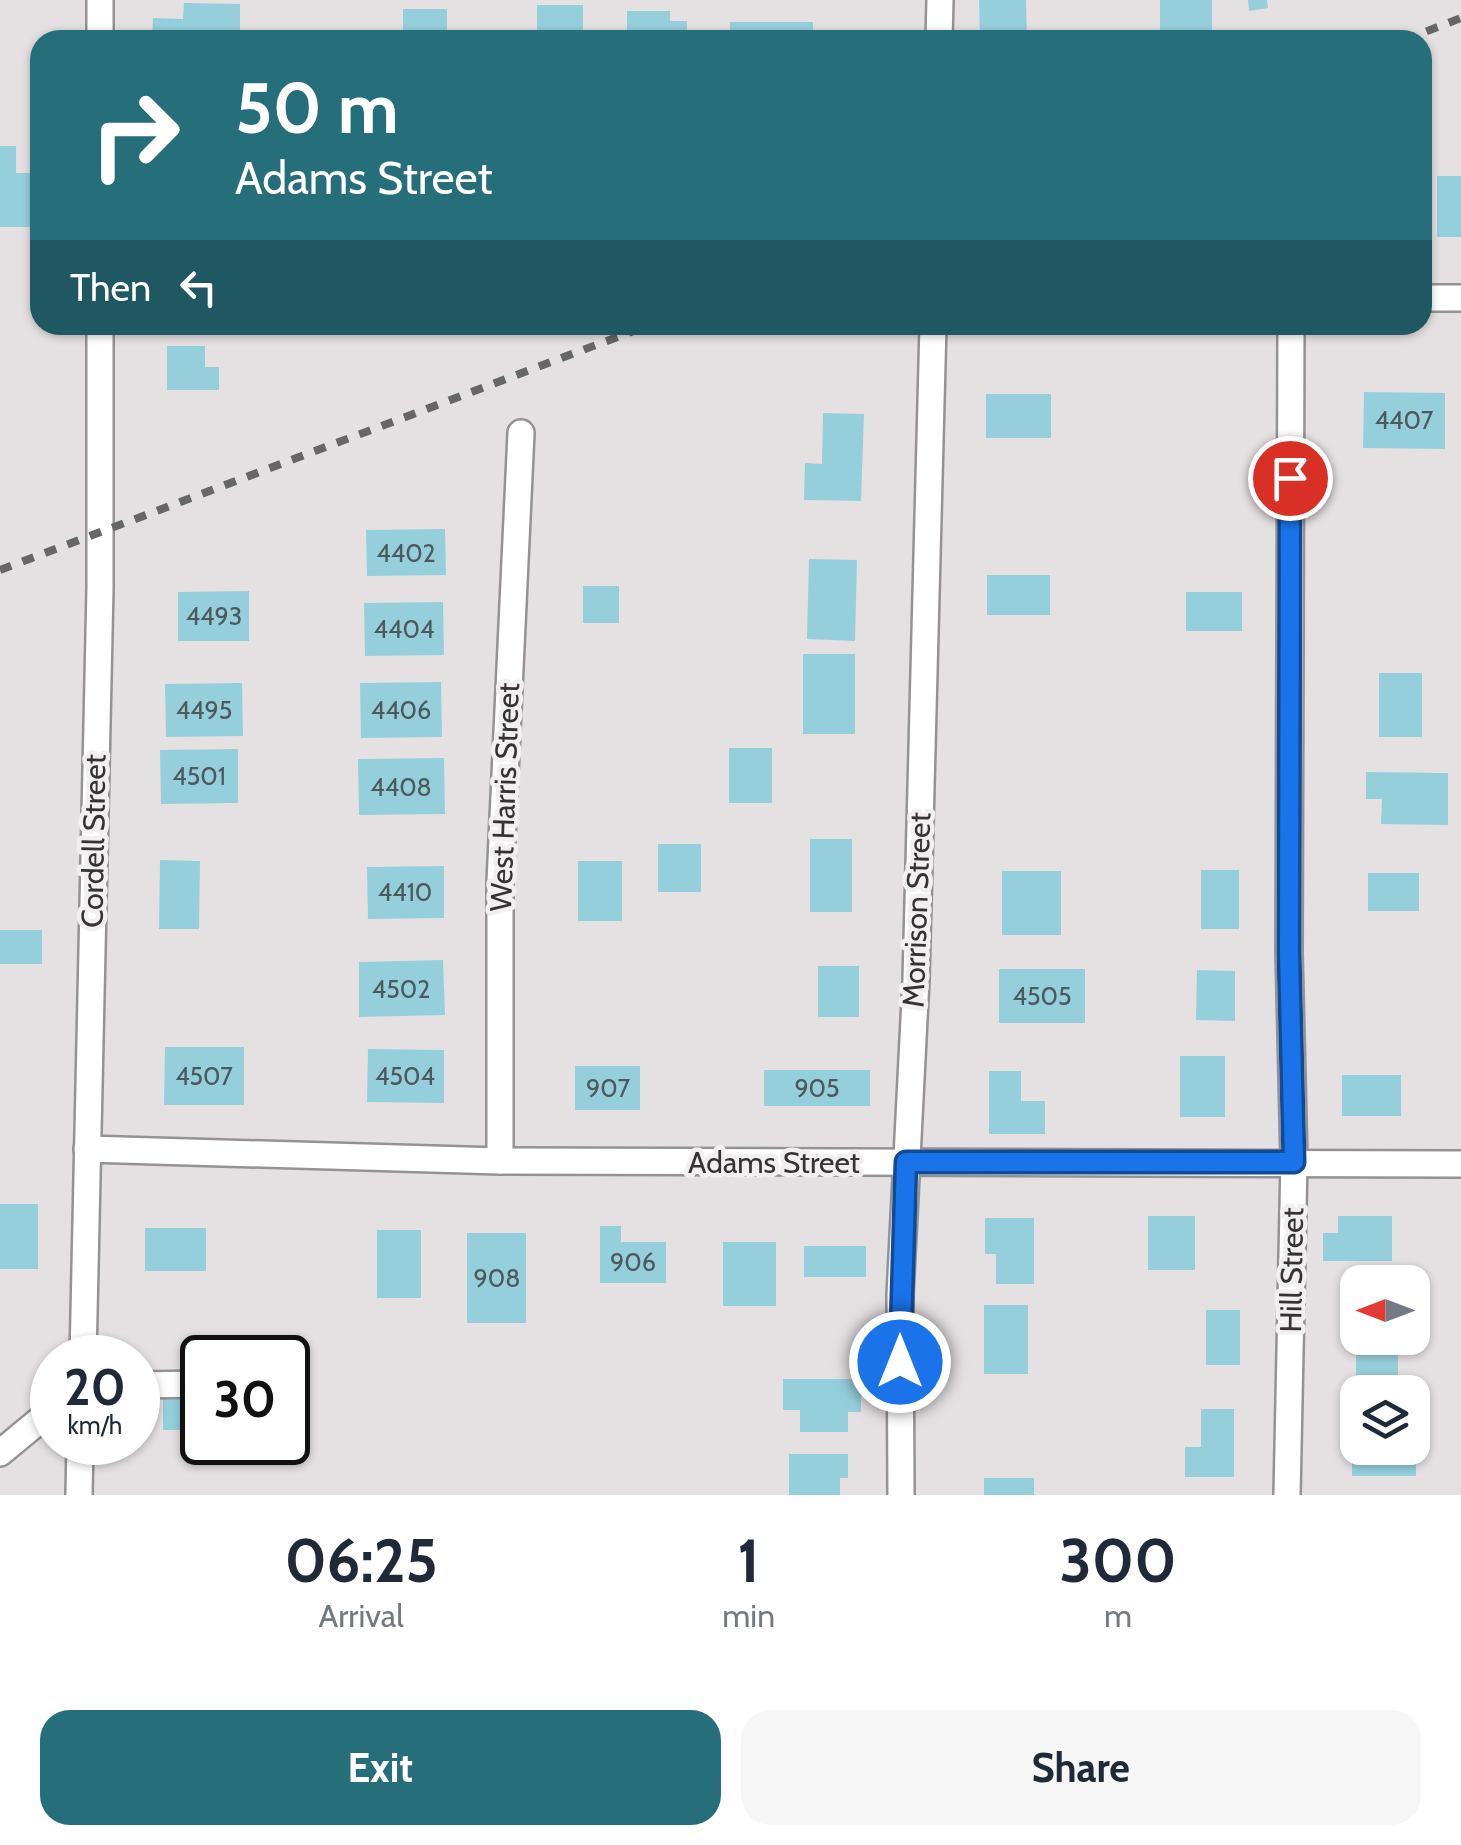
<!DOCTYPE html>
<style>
:root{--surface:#fff;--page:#f6f6f7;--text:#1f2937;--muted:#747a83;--accent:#276e7b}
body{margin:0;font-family:Cabin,sans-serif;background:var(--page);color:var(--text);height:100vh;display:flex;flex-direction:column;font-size:38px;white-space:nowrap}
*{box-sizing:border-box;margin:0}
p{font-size:32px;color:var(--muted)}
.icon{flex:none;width:55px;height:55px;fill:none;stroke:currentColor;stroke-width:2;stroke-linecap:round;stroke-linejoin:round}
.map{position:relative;height:1495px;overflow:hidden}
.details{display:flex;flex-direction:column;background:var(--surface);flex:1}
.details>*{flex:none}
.guide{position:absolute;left:30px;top:30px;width:1402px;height:305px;border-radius:30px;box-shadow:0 2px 8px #0004;background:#276e7b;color:#fff;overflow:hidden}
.needle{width:65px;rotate:270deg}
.fabs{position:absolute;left:1340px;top:1265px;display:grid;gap:20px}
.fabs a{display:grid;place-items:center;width:90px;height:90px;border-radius:20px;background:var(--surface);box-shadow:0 2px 8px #0004;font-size:50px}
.speed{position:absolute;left:30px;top:1335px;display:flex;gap:20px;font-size:50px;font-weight:700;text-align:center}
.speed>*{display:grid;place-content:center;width:130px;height:130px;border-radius:50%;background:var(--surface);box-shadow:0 2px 8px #0004;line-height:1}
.speed small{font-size:25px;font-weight:400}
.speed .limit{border:5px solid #111;border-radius:15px;background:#fff;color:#111}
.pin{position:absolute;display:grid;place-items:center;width:85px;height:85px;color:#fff;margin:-42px;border:5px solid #fff;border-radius:50%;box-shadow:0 2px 10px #0007}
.me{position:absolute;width:110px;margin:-55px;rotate:0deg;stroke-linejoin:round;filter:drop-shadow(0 0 8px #0008)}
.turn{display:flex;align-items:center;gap:35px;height:210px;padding:0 40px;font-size:45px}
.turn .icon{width:130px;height:130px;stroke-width:2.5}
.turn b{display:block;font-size:70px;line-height:85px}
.then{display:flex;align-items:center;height:95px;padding:0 40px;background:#0003;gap:20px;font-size:38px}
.eta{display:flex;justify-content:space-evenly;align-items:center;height:170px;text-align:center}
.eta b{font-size:60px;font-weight:700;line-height:70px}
.primary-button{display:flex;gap:20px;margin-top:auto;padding:20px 40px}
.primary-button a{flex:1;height:115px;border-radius:30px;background:var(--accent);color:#fff;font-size:40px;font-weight:700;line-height:115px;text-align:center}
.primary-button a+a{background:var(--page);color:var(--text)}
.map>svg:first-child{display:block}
.building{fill:#96cfdc}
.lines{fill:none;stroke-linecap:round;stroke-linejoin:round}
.street-casing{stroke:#959293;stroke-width:30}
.street{stroke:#fff;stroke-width:25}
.rail{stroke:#676666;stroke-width:8;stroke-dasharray:12 12;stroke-linecap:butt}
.route-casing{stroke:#114b97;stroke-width:25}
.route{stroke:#1a73e8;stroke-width:18}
.labels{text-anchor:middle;stroke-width:9;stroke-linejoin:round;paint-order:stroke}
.number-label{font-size:25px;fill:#4c5a5d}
.street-label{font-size:30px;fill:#343333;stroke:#f3eff0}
</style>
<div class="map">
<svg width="1461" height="1495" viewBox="0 0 1461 1495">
<rect width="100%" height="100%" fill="#e5e1e3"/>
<g class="building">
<path d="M979 0H1026L1027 40H980Z"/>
<rect x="1160" y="0" width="52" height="40"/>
<path d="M1248 0H1267L1268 8 1249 11Z"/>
<path d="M184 3 240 4V40H152L153 18 183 19Z"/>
<rect x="537" y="5" width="46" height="35"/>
<rect x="403" y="9" width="44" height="31"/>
<path d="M627 11H670V21H687V40H627Z"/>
<rect x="730" y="22" width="83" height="18"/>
<path d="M0 146H16V173H37V227H0Z"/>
<rect x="1437" y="176" width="24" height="61"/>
<path d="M167 346H205V367H219V390H167Z"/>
<path d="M1364 392 1445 393V449L1363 448Z"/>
<rect x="986" y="394" width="65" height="44"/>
<path d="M823 413 864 414 861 501 804 500 805 463 822 464Z"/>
<path d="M445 529 446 575 367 576 366 530Z"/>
<path d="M809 559 857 560 855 641 807 639Z"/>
<rect x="987" y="575" width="63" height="40"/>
<rect x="583" y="586" width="36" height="37"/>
<path d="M249 591V641H178V592Z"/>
<rect x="1186" y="592" width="56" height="39"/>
<path d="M443 602 444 655 365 656 364 603Z"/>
<rect x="803" y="654" width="52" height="80"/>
<rect x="1379" y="673" width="43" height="64"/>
<path d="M441 682 442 737 361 738 360 683Z"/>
<path d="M242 683 243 736 166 737 165 684Z"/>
<rect x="729" y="748" width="43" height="55"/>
<path d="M238 749V803L161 804 160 750Z"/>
<path d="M444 758 445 814 359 815 358 759Z"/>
<path d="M1366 772 1448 773V825L1381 824 1382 799H1366Z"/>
<rect x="810" y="839" width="42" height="73"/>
<rect x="658" y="844" width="43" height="48"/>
<path d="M160 860 200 861 199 929H159Z"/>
<rect x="578" y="861" width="44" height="60"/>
<path d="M444 866V918L368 919 367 867Z"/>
<rect x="1201" y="870" width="38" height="59"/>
<rect x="1002" y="871" width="59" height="64"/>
<rect x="1368" y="873" width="51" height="38"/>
<rect x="0" y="930" width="42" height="34"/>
<path d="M443 960 445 1015 359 1017V962Z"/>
<rect x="818" y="966" width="41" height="51"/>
<rect x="999" y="969" width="86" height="54"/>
<path d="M1197 970 1235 971V1021L1196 1020Z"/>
<path d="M165 1047H244V1105H164Z"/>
<path d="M368 1049 444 1050V1103L367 1102Z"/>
<rect x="1180" y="1056" width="45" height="61"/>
<rect x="575" y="1066" width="65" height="44"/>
<rect x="764" y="1070" width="106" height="36"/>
<path d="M989 1071H1021V1101H1045V1134H989Z"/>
<rect x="1342" y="1075" width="59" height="41"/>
<rect x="0" y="1204" width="38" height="65"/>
<rect x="1148" y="1216" width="47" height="54"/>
<path d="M1338 1216H1392V1261H1323V1233H1338Z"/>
<path d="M985 1218H1034V1284H996V1254H985Z"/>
<path d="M600 1226H621V1242H666V1283H600Z"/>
<rect x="145" y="1228" width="61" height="43"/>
<rect x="377" y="1230" width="44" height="68"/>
<rect x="467" y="1233" width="59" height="90"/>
<rect x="723" y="1242" width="53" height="64"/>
<rect x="804" y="1246" width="62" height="31"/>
<rect x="984" y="1305" width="44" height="69"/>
<rect x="1206" y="1310" width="34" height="55"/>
<rect x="1356" y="1338" width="42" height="42"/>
<path d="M783 1379H861V1412H848V1432H800V1410H783Z"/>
<rect x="163" y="1390" width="39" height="40"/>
<path d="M1352 1395H1358V1448H1412V1436H1416V1476H1352Z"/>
<path d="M1201 1409H1234V1477H1185V1447H1201Z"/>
<path d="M789 1454H848V1478H840V1495H789Z"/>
<rect x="984" y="1478" width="50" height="17"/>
</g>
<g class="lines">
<g class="street-casing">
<g id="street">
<path d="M100 0V40"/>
<path d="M939 40 940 0"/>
<path d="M1422 298H1461"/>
<path d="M87 1149 500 1161 1461 1164"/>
<path d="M500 1161V882L521 433"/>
<path d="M83 1358 100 588V325"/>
<path d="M138 1385 202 1384"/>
<path d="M0 1453 52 1410"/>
<path d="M79 1495 80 1442"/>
<path d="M901 1495 900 1295 916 980 933 325"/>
<path d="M1287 1495 1294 1161 1289 952 1291 325"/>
</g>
</g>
<use href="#street" class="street"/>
<g class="rail">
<path d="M1404 40 1461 18"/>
<path d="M0 570 649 325"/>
</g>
</g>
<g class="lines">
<g class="route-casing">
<path id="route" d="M900 1362 906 1162H1294L1289 952 1290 478"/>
</g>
<use href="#route" class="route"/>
</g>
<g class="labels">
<g class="number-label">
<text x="1404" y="429">4407</text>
<text x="406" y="562">4402</text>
<text x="214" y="625">4493</text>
<text x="404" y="638">4404</text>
<text x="204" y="719">4495</text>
<text x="401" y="719">4406</text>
<text x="199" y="785">4501</text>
<text x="401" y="796">4408</text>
<text x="405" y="901">4410</text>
<text x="401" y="998">4502</text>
<text x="1042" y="1005">4505</text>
<text x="204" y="1085">4507</text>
<text x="405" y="1085">4504</text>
<text x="608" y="1097">907</text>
<text x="817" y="1097">905</text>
<text x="633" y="1271">906</text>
<text x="497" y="1287">908</text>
</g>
<g class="street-label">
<text transform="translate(505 797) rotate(-88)" y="10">West Harris Street</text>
<text transform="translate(94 841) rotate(-89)" y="10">Cordell Street</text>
<text transform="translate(917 910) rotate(-88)" y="10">Morrison Street</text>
<text x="774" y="1173">Adams Street</text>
<text transform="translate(1292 1270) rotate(-89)" y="10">Hill Street</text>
</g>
</g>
</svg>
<div class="fabs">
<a><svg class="needle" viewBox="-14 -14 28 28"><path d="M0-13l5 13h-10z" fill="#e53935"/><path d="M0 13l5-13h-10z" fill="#747a83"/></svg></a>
<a><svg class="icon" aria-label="layers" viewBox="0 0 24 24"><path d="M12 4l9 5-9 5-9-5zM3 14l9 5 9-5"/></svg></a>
</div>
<div class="speed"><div>20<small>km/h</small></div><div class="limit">30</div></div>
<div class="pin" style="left:1290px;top:478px;background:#d93025"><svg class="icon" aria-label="arrive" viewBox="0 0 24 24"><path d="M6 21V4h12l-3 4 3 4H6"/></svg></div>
<svg class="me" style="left:900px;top:1362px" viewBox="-20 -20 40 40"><circle r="17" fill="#1a73e8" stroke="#fff" stroke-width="3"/><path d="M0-11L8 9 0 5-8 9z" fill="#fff"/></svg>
<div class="guide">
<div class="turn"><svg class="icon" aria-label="right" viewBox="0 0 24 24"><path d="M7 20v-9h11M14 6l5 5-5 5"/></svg><div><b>50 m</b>Adams Street</div></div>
<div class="then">Then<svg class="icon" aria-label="left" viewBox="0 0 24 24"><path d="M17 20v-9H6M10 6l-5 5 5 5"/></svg></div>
</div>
</div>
<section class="details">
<div class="eta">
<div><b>06:25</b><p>Arrival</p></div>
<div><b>1</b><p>min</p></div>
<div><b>300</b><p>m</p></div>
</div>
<div class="primary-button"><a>Exit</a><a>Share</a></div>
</section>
